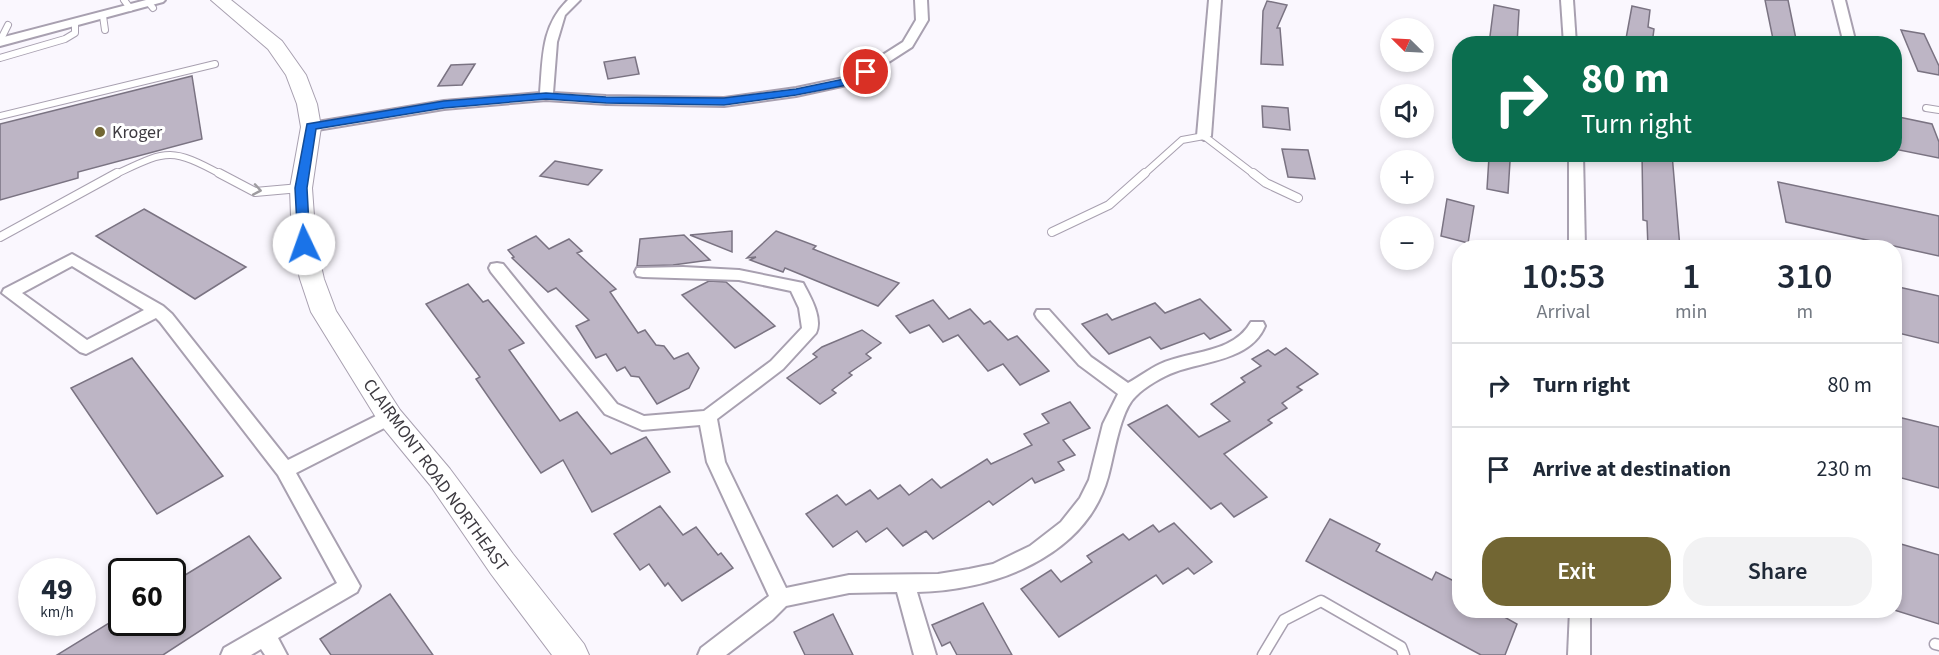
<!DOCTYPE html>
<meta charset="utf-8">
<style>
:root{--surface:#fff;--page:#f2f2f3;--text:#1f2937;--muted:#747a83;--line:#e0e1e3;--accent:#726633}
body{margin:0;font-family:"Source Sans 3",sans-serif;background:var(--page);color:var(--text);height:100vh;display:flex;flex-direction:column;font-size:22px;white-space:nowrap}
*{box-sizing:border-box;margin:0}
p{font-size:20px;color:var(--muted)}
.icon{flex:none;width:33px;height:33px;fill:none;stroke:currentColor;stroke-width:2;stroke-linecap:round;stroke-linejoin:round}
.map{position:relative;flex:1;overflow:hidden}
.side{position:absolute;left:1452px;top:240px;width:450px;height:378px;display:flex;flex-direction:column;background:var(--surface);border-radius:24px;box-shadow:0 3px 9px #0003}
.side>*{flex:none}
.guide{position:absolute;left:1452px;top:36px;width:450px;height:126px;border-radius:24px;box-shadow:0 3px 9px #0003;background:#0b6e4f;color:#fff;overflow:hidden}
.needle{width:39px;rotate:294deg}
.controls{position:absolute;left:1380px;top:18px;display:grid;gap:12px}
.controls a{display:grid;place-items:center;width:54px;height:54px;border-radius:50%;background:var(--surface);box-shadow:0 3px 9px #0003;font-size:30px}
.speed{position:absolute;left:18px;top:558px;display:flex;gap:12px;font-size:30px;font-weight:700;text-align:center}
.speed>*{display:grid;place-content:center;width:78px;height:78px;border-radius:50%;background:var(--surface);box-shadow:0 3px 9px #0003;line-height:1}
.speed small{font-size:15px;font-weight:400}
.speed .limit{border:3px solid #111;border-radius:9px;background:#fff;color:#111}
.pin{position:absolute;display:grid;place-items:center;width:51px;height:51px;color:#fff;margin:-26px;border:3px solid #fff;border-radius:50%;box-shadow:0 2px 6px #0007}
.me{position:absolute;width:66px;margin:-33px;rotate:357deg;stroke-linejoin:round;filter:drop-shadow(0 0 4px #0008)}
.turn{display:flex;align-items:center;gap:21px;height:126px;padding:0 30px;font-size:27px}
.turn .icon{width:78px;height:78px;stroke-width:2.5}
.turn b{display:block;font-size:42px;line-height:51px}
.eta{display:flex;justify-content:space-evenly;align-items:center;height:102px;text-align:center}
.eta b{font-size:36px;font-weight:600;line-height:42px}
.button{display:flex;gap:12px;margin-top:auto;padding:12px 30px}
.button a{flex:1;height:69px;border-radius:24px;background:var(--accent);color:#fff;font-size:24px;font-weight:600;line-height:69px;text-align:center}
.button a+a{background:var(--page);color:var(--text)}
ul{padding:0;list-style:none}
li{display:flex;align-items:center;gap:18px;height:84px;padding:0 30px;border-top:2px solid var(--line)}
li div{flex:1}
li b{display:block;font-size:22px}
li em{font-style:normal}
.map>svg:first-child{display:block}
.building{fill:#bdb5c5;stroke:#7a7382;stroke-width:1.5}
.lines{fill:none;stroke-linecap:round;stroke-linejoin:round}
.lane-far2-casing{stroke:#a8a0b0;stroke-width:8}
.lane-far1-casing{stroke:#a8a0b0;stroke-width:10}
.lane-casing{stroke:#a8a0b0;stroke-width:13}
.street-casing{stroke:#a8a0b0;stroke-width:4}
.primary-casing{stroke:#a8a0b0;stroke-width:2}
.lane-far2{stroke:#fff;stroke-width:6}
.lane-far1{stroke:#fff;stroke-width:8}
.lane{stroke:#fff;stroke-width:10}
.street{fill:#fff;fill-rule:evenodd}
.primary{fill:#fff;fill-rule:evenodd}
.oneway{stroke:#9e9ca0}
.route{fill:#1a73e8;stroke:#114b97;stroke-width:1.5}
.poi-dot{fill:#726633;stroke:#fff;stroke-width:2}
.labels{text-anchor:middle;stroke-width:6;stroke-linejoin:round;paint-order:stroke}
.poi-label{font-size:18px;fill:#3d3a40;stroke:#fff;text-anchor:start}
.street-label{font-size:18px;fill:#3d3a40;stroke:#fff}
</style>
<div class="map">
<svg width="1939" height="655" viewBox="0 0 1939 655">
<rect width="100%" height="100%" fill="#faf7fe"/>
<g class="building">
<path d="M1765 0H1788L1797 44H1774Z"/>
<path d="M1267 1 1287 5 1277 28H1280L1283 65 1261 64 1263 11Z"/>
<path d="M1494 5 1519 10 1517 44H1489Z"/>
<path d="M1632 6 1650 10 1648 27 1654 29 1652 44H1625Z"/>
<path d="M1901 30 1924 34 1939 66V75L1918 71Z"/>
<path d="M635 57 639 74 608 79 604 62Z"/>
<path d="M475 64 462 85 438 86 451 65Z"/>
<path d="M192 76 202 139 78 172V178L0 200V124Z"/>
<path d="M1262 106 1288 108 1290 130 1263 127Z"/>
<path d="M1894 116 1932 124 1939 142V158L1894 149Z"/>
<path d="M1282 149 1308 150 1315 179 1288 177Z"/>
<path d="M1642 154H1672L1680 248H1648L1647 221 1643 220Z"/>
<path d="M1489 157 1510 161 1508 193 1487 189Z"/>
<path d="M555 161 602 170 588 185 540 176Z"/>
<path d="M1778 182 1939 216V256L1786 222Z"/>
<path d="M1447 199 1474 206 1468 243 1441 236Z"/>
<path d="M144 209 246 267 195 299 96 236Z"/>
<path d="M732 231V252L690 235Z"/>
<path d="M776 231 816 246 813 249 899 283 878 306 785 268 783 272 750 260 756 257 747 258Z"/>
<path d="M684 235 710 260 673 265 637 266 640 239Z"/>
<path d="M536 236 549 249 569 239 582 251 577 253 616 289 610 292 638 333 645 330 656 345 664 346 674 359 688 353 699 368 689 388 657 404 639 377 631 376 625 367 617 371 606 354 596 358 576 326 589 320 556 288 548 292 512 258 514 257 508 250Z"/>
<path d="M709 281 726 282 775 326 735 348 682 295Z"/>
<path d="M468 284 483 302 488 300 524 343 509 350 560 421 577 412 611 454 646 437 670 472 592 512 563 460 541 473 476 379 480 377 426 304Z"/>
<path d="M1894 286 1939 296V343L1894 332Z"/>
<path d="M1200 299 1231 330 1210 339 1204 333 1161 349 1150 337 1109 354 1082 324 1107 314 1112 320 1155 303 1165 313Z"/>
<path d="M933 300 949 319 970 309 984 324 990 321 1008 340 1017 336 1049 371 1020 385 1003 364 988 371 958 335 943 342 929 325 910 333 896 316Z"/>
<path d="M862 330 881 343 866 354 871 358 849 373 852 375 832 390 836 393 820 404 787 378 817 357 813 354 822 347Z"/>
<path d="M1286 348 1318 374 1297 387 1302 390 1282 403 1287 408 1268 420 1272 423 1224 454 1267 497 1234 517 1221 503 1211 509 1128 425 1167 405 1199 437 1230 421 1211 404 1245 382 1241 378 1261 366 1252 359 1268 350 1275 355Z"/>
<path d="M132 358 223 476 157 514 71 388Z"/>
<path d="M1070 402 1090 428 1063 440 1075 455 1058 462 1064 470 1035 483 1032 478 993 505 989 501 933 539 926 531 903 546 887 528 866 542 857 531 833 547 806 514 837 495 846 505 870 490 878 499 900 485 909 495 932 479 941 488 987 459 991 464 1032 445 1024 434 1049 423 1042 414Z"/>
<path d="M1894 416 1939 427V488L1894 476Z"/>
<path d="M660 506 683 535 696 527 718 555 721 553 733 568 682 601 668 583 665 586 649 564 640 570 614 534Z"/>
<path d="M1330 519 1380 544 1376 551 1432 580 1436 572 1460 584V610H1492L1517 624 1505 655H1481L1306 561Z"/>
<path d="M1174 523 1212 562 1194 574 1188 568 1163 584 1156 575 1059 637 1021 589 1051 570 1061 582 1092 562 1087 556 1123 534 1129 540 1153 525 1159 532Z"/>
<path d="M249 536 281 578 163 655H57L122 615V622H172V583Z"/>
<path d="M1894 542 1939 555V624L1894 610Z"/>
<path d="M390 594 433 655H331L320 639Z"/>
<path d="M983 603 1012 655H957L950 642 942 646 932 625Z"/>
<path d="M833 614 853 655H805L794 632Z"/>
</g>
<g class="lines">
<g class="lane-far2-casing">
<g id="lane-far2">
<path d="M124 0 130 8"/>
<path d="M149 3 153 8"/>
<path d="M103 16 105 30"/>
<path d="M0 41 8 25"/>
<path d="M0 58 65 39 75 33V24"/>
<path d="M1926 108 1939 110"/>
<path d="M0 116 215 64"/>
<path d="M114 175C166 151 169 146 222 175"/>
<path d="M1143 175 1182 140 1204 136 1255 175"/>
</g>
</g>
<g class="lane-far1-casing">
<g id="lane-far1">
<path d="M219 173 255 192 300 188"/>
<path d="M1253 173 1266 183 1298 198"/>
<path d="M1052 232 1109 205 1145 173"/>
<path d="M0 237 117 173"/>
</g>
</g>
<g class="lane-casing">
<g id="lane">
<path d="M1935 644 1939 645"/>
<path d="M1263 655 1284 620 1321 601 1401 647 1404 655"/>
</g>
</g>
<g class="street-casing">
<g id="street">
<path d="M146 0H165L163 2 0 46V38Z"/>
<path d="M568 0H580L565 15 557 42 553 93 606 96 724 98 796 88 848 77 903 42 916 20 915 0H927L928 20 912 47 856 83 796 96 724 106 606 104 546 100 444 109 311 131 304 127 311 123 444 101 540 93C543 58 541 26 568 0Z"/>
<path d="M1209 0H1221L1211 136 1204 140 1197 136Z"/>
<path d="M1561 0H1573L1576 44H1564Z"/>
<path d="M1833 0H1845L1856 44H1844Z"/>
<path d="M1569 154H1583L1585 248H1569Z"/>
<path d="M72 254 163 306 172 314 288 460 384 412 390 410 396 412 399 417 396 422 296 473 360 586 357 592 278 638 287 655H265L261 649 251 655H221L224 648 337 583 278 475 160 322 156 318 86 354 80 352 2 293 4 289ZM72 266 144 310 87 340 22 293Z"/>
<path d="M497 263 503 264 617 404 644 416 704 411 771 361 802 328 799 308 791 291 739 280 643 277 637 276 635 272 637 268 683 267 739 270 803 283C810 296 823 318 816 333L783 369 717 419 725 462 786 588 849 575 938 574 969 569 993 564 1030 546 1061 522 1080 498 1089 480 1103 424 1118 394 1079 365 1037 318 1035 314 1037 310H1049L1091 357 1128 383C1139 377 1149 369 1160 364 1191 350 1233 354 1251 322H1263L1265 326C1251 360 1205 361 1175 372 1163 376 1145 387 1136 396 1120 410 1114 456 1108 477 1086 557 992 591 917 592L936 655H914L897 592 849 593 786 606 772 620 726 655H698L701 648 769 596 707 462 700 425 642 430 605 414 491 272 489 268 491 264Z"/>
<path d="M1570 610H1590V655H1568Z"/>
</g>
</g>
<g class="primary-casing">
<path id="primary" d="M211 0H231L282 41 306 75 317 104 321 127 312 188 316 244 324 279 336 311 400 410 450 469 513 554 584 644 589 655H552L491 574 430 485 380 424 311 312 300 279 292 244 290 188 301 127 297 104 286 75 268 49Z"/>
</g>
<use href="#lane-far2" class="lane-far2"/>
<use href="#lane-far1" class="lane-far1"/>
<use href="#lane" class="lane"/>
<use href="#street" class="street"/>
<use href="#primary" class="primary"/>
</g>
<defs><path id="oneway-chevron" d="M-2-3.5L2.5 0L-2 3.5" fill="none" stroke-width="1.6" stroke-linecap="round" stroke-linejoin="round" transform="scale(1.5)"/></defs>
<use class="oneway" href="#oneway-chevron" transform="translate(257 190) rotate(10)"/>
<path class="route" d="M866 69 871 72 852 84 796 95 724 105 606 103 546 99 444 108 316 129 307 188 310 244 304 248 298 244 295 188 307 124 444 101 546 93 606 97 724 98 796 89 849 78Z"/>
<circle class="poi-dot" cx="100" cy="132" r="6"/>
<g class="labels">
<g class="poi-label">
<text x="112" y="138">Kroger</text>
</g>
<g class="street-label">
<text transform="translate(436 475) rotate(54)" y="6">CLAIRMONT ROAD NORTHEAST</text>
</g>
</g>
</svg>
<div class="controls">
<a><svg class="needle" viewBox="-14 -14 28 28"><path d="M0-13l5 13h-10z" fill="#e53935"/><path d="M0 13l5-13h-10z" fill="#747a83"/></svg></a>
<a><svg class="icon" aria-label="sound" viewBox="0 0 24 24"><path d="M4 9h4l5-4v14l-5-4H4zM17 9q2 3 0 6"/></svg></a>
<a>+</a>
<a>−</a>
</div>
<div class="speed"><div>49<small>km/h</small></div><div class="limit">60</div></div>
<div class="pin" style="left:866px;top:72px;background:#d93025"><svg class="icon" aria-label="arrive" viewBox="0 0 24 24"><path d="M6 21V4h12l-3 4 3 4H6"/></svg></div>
<svg class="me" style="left:304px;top:244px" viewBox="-20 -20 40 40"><circle r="19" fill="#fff"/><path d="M0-13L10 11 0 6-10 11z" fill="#1a73e8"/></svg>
<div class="guide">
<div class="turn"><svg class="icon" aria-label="right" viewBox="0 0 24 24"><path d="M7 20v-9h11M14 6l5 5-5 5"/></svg><div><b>80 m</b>Turn right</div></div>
</div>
<section class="side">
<div class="eta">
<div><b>10:53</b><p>Arrival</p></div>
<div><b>1</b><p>min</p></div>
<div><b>310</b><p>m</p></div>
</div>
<ul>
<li><svg class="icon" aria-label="right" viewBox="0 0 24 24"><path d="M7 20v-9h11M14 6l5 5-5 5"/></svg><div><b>Turn right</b></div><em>80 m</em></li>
<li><svg class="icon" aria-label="arrive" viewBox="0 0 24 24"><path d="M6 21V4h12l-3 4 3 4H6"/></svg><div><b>Arrive at destination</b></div><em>230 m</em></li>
</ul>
<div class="button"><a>Exit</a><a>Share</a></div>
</section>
</div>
